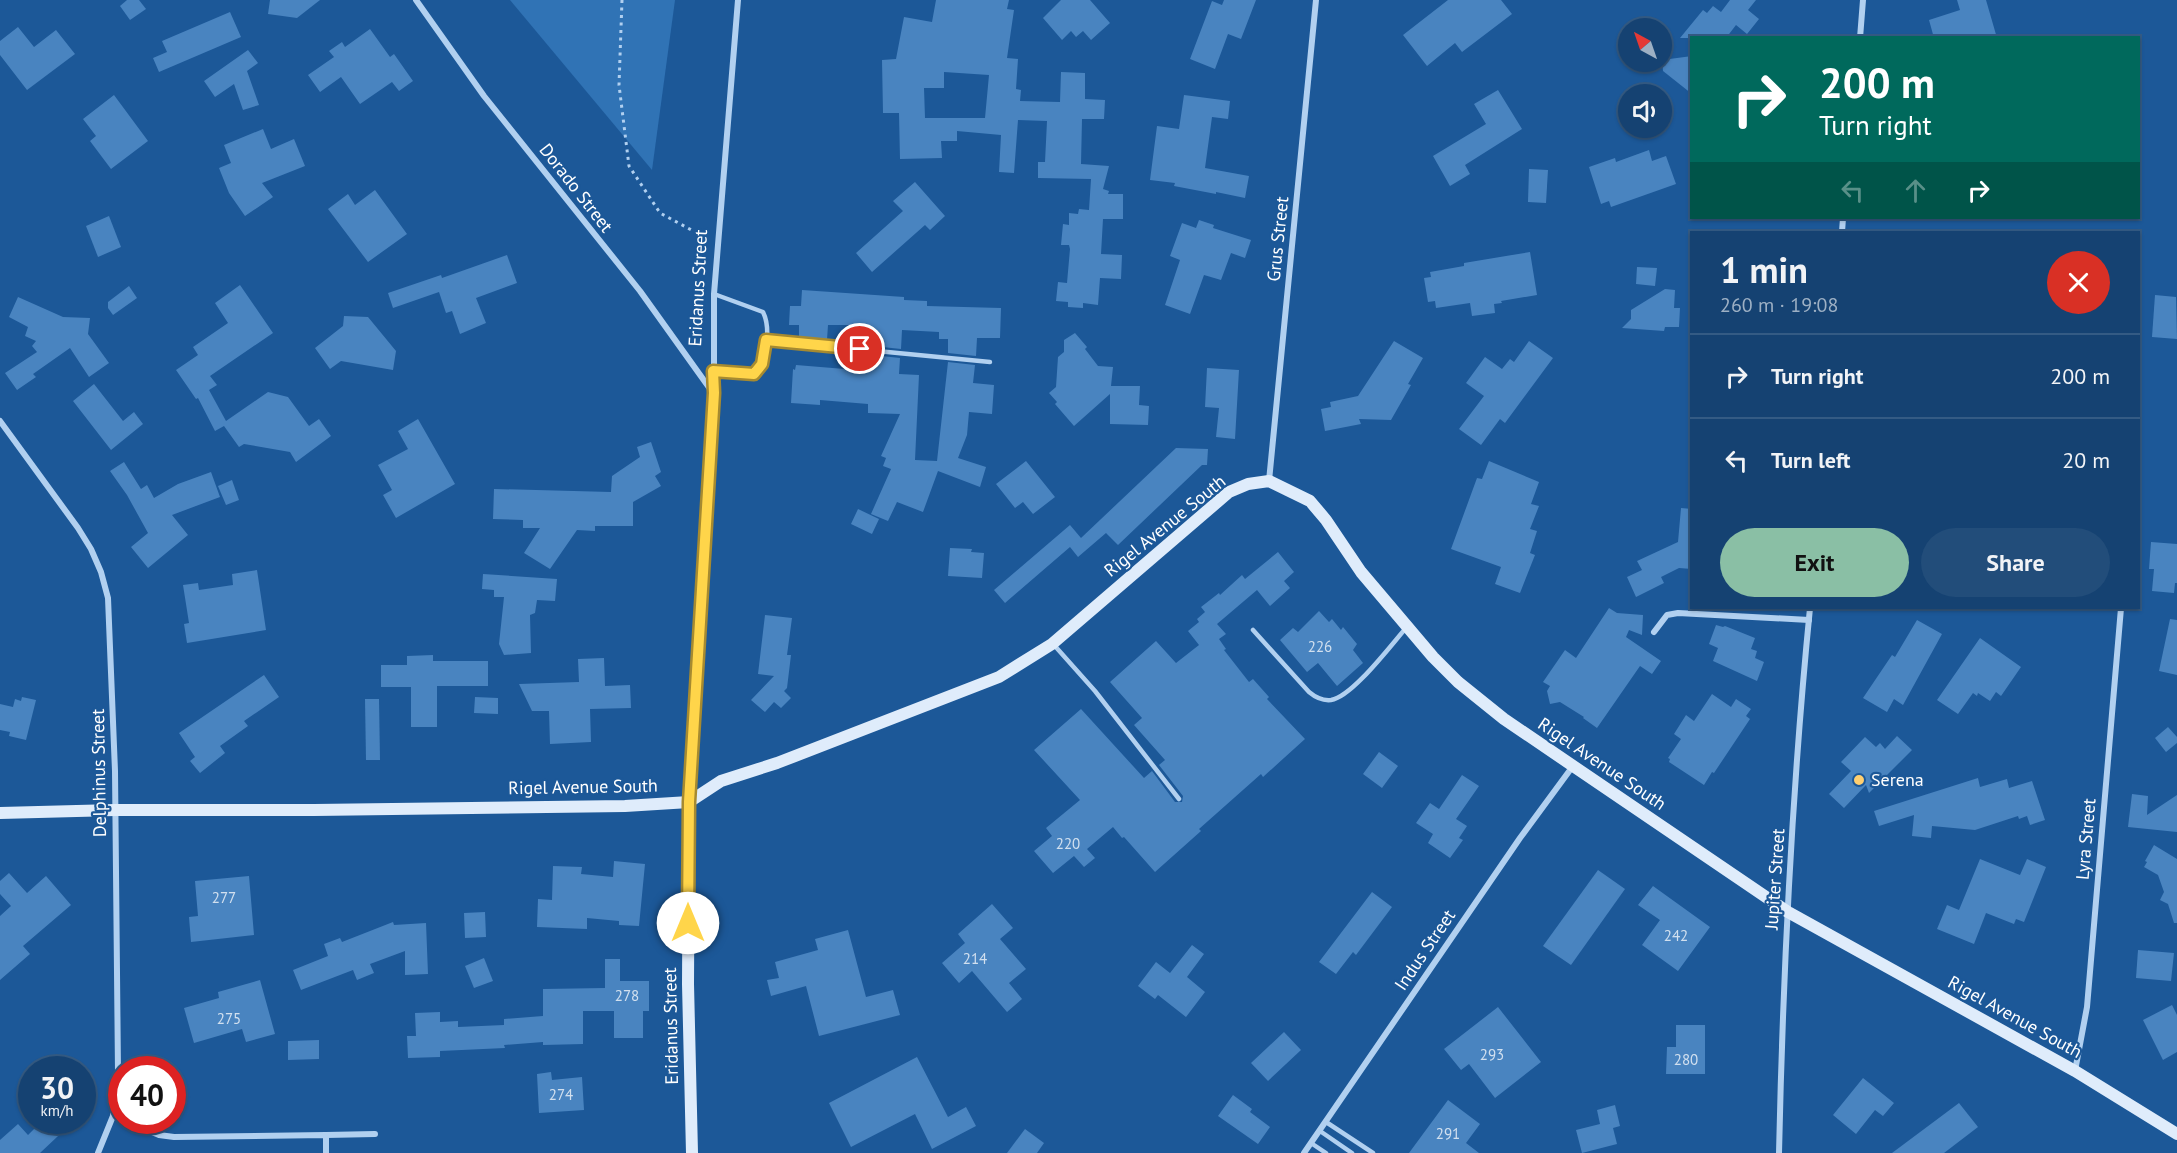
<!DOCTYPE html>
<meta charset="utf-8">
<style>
:root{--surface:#154272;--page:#224d7a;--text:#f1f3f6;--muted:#9db0c4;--line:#345b84;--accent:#8abfa5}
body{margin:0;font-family:"PT Sans",sans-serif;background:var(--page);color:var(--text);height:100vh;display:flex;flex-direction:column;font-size:22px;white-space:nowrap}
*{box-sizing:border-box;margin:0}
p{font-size:20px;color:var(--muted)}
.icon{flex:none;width:33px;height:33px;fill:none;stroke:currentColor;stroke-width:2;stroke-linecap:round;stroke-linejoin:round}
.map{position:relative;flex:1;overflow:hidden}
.panel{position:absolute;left:1690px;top:231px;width:450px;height:378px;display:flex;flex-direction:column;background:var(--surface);border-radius:0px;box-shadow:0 2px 4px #0004,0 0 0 2px var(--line)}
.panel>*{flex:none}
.hud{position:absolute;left:1690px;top:36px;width:450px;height:183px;border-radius:0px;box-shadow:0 2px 4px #0004,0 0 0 2px var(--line);background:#00695c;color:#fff;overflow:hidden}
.needle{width:39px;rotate:320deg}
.buttons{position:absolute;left:1618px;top:18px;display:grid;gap:12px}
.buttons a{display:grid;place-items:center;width:54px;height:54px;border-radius:50%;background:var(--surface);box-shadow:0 2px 4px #0004,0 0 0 2px var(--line);font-size:30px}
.speed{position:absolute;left:18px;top:1056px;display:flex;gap:12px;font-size:30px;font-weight:700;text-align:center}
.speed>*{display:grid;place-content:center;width:78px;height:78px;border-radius:50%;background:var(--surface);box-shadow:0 2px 4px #0004,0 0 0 2px var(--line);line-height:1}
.speed small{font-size:15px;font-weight:400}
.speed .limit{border:9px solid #d22;background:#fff;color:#111}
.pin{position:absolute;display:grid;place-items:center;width:51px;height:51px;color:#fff;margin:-26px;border:3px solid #fff;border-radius:50%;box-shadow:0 2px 6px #0007}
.me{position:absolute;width:66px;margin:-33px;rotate:0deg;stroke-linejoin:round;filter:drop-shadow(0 0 4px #0008)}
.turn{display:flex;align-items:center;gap:21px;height:126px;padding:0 30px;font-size:27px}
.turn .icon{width:78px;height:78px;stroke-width:2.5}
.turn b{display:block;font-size:42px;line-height:51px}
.lanes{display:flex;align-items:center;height:57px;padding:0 30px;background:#0003;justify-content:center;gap:30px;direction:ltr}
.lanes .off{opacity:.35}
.round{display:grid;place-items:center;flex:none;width:63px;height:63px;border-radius:32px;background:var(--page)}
.overview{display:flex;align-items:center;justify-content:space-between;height:102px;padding:0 30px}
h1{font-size:36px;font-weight:700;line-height:45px}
.cta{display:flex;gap:12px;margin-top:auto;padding:12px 30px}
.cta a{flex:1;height:69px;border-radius:36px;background:var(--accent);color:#111;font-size:24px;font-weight:700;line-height:69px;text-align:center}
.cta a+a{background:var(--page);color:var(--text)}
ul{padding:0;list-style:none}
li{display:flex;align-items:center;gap:18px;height:84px;padding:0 30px;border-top:2px solid var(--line)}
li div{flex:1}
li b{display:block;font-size:22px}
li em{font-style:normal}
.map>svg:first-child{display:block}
.green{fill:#3073b5}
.building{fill:#4984c0;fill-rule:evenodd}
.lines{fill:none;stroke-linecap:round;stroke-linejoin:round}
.path{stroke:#b1d0f0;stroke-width:3;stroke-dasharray:3 4.5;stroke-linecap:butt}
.lane{stroke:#b1d0f0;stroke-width:4.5}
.street{stroke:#b1d0f0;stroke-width:6}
.secondary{stroke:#dfecfb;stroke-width:12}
.route-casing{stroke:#a68a30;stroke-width:15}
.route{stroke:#ffd54a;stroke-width:10}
.poi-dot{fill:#ffcf70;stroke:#1c5898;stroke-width:2}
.labels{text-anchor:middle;stroke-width:4.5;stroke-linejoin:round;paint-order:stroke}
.number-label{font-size:15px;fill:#d2e0ef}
.street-label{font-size:18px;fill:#fff;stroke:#1c5898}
.poi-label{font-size:18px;fill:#fff;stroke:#1c5898;text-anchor:start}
</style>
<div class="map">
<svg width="2177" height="1153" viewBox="0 0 2177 1153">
<rect width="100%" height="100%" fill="#1c5898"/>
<path class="green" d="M510 0H675L652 170Z"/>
<g class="building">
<path d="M127 0H139L146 9 130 20 120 6Z"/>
<path d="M270 0H320L297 18 268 14Z"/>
<path d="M936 0H1009L1007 9 1014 10 1007 58 1018 59 1016 89 1021 90 1020 101 1060 102 1061 72 1085 73V99L1105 100 1104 119H1082L1081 164 1109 166 1103 189 1109 191 1108 194H1123V219H1103L1101 254 1122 255 1121 279 1100 278 1098 305 1083 303V308L1068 307V302L1056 301 1058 282 1067 283 1070 249 1069 245H1061L1063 224 1069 225V213L1078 214 1079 209 1089 210 1091 179 1038 178V162H1045L1047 121 1018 120 1014 173 999 172 1001 135 957 131V141H941L942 158 900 159 899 113H883L882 60 896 59 904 17 932 22ZM944 72 989 75 985 118H925L924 88H944Z"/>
<path d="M1061 0H1090L1110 23 1091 40 1083 31 1076 37 1071 31 1062 40 1043 18Z"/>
<path d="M1224 0H1256L1241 39 1228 34 1215 69 1190 59 1212 1 1222 5Z"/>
<path d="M1448 0H1501L1512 14 1462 52 1455 43 1427 66 1403 35Z"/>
<path d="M1730 0H1756L1748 10 1759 19 1747 34 1736 25 1726 38H1680L1703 10 1707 13 1713 6 1721 12Z"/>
<path d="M1957 0H1986L1997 38H1934L1929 20 1960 10Z"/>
<path d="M230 12 241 37 159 72 153 58 167 52 162 41Z"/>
<path d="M18 27 34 47 56 30 75 54 27 90 0 55V41Z"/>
<path d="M370 29 390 57 394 54 413 81 399 91 392 82 360 104 341 77 320 92 308 75 334 57 329 51 342 42 345 47Z"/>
<path d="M248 50 258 63 247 71 259 105 243 110 234 84 215 97 204 81Z"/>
<path d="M1692 56V94L1663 71 1662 60Z"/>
<path d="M1498 90 1522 129 1465 165 1470 174 1450 186 1433 156 1486 124 1474 104Z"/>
<path d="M114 95 148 141 111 169 90 141 96 136 83 119Z"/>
<path d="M1184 95 1230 101 1228 119 1212 117 1205 168 1249 176 1245 198 1216 192V194L1174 186 1175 183 1150 180 1157 126 1179 129Z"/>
<path d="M263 129 271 149 294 139 305 166 262 183 273 197 245 216 229 193 219 168 231 163 224 145Z"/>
<path d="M1649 150 1652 161 1666 156 1676 184 1611 207 1609 201 1601 204 1589 167 1615 158 1616 162Z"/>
<path d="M1529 169 1548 170 1546 203 1528 202Z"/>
<path d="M915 182 945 216 930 230 925 225 872 272 856 253 903 211 893 201Z"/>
<path d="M375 190 407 234 368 262 328 209 348 194 355 205Z"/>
<path d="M109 216 121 247 98 257 86 226Z"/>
<path d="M1199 220 1214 225 1213 228 1251 240 1245 258 1231 253 1221 280 1204 275 1190 314 1165 305 1180 260 1170 256 1182 223 1196 228Z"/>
<path d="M1530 252 1537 295 1501 301 1502 303 1494 304 1495 313 1472 316 1470 303 1436 308 1435 301 1428 302 1424 278 1431 277 1430 272 1464 266V263Z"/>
<path d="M507 255 517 283 476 298 486 323 460 334 452 311 446 313 439 292 393 308 388 293 441 275 442 278Z"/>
<path d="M1637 267 1657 268 1655 286 1636 284Z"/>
<path d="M240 285 273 333 210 376 217 385 209 390 226 421 268 392 288 397 309 426 319 419 331 436 296 462 290 452 244 444 239 447 224 426 215 431 198 398 196 399 176 370 198 355 193 347 228 323 215 303Z"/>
<path d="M129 286 137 298 113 315 108 308V302Z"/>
<path d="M1665 289 1675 290 1674 308H1680L1679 327H1665L1664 331 1622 328 1631 319V310Z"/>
<path d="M802 290 904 297V300L927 301V306L1001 308 1000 338H977L976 356 948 353V339H939V332L902 330 901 349 873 346 874 332H865V325H828L827 340 799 339V325H789L790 306H801Z"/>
<path d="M2155 295 2176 297 2177 339 2152 337Z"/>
<path d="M18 297 63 317 90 318 88 334 109 363 89 377 70 348 33 374 36 377 17 390 5 373 37 352 32 346 36 341 25 336 28 327 9 317Z"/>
<path d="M344 316 368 317 396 351 393 370 341 361 330 369 315 348 343 326Z"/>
<path d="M1075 333 1087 347 1085 349 1098 366 1113 367 1111 386H1140L1139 405 1149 406 1148 425 1110 424V394L1074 426 1055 404 1057 402 1049 393 1056 387 1058 357 1064 352V340Z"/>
<path d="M1394 341 1423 358 1408 384 1411 385 1391 420 1359 419 1361 424 1325 431 1321 409 1331 407 1330 402 1358 396Z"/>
<path d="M1529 341 1553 358 1505 423 1500 419 1481 445 1459 429 1484 396 1466 383 1485 357 1502 369 1510 359 1514 362Z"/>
<path d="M872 355 900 358 899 374 919 375 915 460 937 461 948 362 975 365 973 383 994 385 992 414 969 412 967 435 958 458 986 467 980 487 938 471 923 512 897 502 888 521 871 514 891 469 883 466 886 458 881 456 900 414 868 413V404L820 400V405L791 403 793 369 795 370 796 365 869 371Z"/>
<path d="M1207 368 1239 370 1235 439 1216 437 1219 408 1205 407Z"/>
<path d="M94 384 123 421 134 412 143 424 111 450 73 401Z"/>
<path d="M418 419 455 484 396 518 383 495 392 490 378 465 408 449 398 431Z"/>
<path d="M651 442 661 472 655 476 661 486 633 502V526H595V531L577 530 550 569 524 553 540 528H523V520L493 519 494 489 611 492 612 476 640 457 637 447Z"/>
<path d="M1176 448 1208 449 1207 465H1202L1118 545 1106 533 1078 557 1070 547 1005 603 994 590 1070 525 1081 538Z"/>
<path d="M1026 461 1055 497 1033 514 1023 502 1015 508 996 484Z"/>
<path d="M1489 461 1539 482 1531 504 1539 506 1530 529 1537 531 1530 553 1535 555 1520 593 1495 584 1501 567 1451 549 1477 478 1482 479Z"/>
<path d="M124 462 141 489 147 485 154 498 178 484 211 472 220 497 172 515 188 535 148 568 131 547 148 533 127 495 110 471Z"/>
<path d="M232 480 239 500 226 505 218 486Z"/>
<path d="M1681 508 1692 509V569L1679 568 1661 577 1664 583 1636 597 1627 577 1642 570 1637 561 1678 542Z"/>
<path d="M858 509 879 519 872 534 851 524Z"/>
<path d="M2151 542 2177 544V583H2175L2174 593 2152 591 2154 569H2149Z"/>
<path d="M950 548 972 549 971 552 984 553 982 578 948 576Z"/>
<path d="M1278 552 1294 572 1284 581 1290 588 1270 606 1257 590 1217 624 1226 634 1219 639 1226 649 1224 650 1249 682 1253 679 1269 697 1267 699 1305 739 1263 777 1261 774 1199 829 1201 831 1155 872 1124 837 1122 838 1113 827 1087 849 1095 858 1084 867 1074 856 1053 873 1034 851 1052 836 1046 828 1080 800 1034 750 1081 709 1144 778 1152 771 1175 802H1182L1183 796 1159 765 1165 760 1134 725 1142 718 1110 682 1156 641 1176 663 1199 645 1188 631 1199 622 1197 619 1205 612 1201 607 1219 593 1220 595 1242 575 1245 579Z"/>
<path d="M257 570 266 630 187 643 184 624 189 623 183 585 198 583 199 590 233 585 232 574Z"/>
<path d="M483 574 557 579 555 601 537 600 535 613 530 615 531 653 504 655 499 644 504 597H494V590L482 589Z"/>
<path d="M1609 608 1617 613 1643 615 1642 635 1629 630 1626 637 1661 661 1652 674 1640 666 1597 728 1583 718 1584 717 1560 702 1550 704 1547 691 1550 686 1543 682 1565 650 1576 658Z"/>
<path d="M1319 611 1329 622 1332 619 1341 630 1343 627 1357 644 1353 650 1363 663 1337 686 1318 663 1307 672 1280 640 1293 628 1298 632Z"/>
<path d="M765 615 792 618 787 655H791L787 688 784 691 791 698 781 708 774 702 765 712 751 700 774 676 758 674Z"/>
<path d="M2170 619 2177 620V675L2159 671Z"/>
<path d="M1917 620 1942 634 1903 705 1894 699 1887 712 1863 698 1892 655 1895 657Z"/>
<path d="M1716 625 1723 627 1725 626 1755 638 1751 649 1757 651 1755 658 1764 662 1757 681 1713 661 1718 648 1709 644Z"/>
<path d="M1980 638 2021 667 2001 696 1996 692 1990 701 1978 693 1977 696 1973 693 1958 714 1937 700Z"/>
<path d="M433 655V661H488V686H437V727H411V687H381V665H407V656Z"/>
<path d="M604 658 605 686 630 685 631 708 590 709 591 742 550 744 549 711H532L519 684 579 682 578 659Z"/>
<path d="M264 675 279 697 244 721 248 726 220 746 225 753 200 773 190 761 195 757 179 733Z"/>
<path d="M1712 694 1731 707 1736 699 1751 709 1746 716 1750 719 1714 773 1712 772 1704 785 1669 762 1670 759 1668 758 1681 739 1674 734 1686 715 1694 721Z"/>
<path d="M22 697 36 700 26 740 9 736 10 732 0 730V704L13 707 15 699 21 701Z"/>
<path d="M475 697 498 698V714L474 713Z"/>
<path d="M365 699H379L380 760H366Z"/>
<path d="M2168 727 2177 737V743L2166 752 2155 738Z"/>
<path d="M1897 736 1912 750 1869 793 1866 785 1844 808 1829 794 1851 771 1841 762 1865 737 1876 747 1880 743 1885 749Z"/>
<path d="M1379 752 1398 766 1382 788 1363 774Z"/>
<path d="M1462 775 1479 786 1456 819 1467 826 1459 838 1463 840 1450 858 1428 843 1433 834 1416 823 1430 803 1439 809Z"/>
<path d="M1978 778 1980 787 2007 779 2009 788 2032 781 2045 820 2030 825 2027 816 2019 819 2018 816 1975 830 1932 826 1931 838 1912 836 1914 815 1879 826 1874 811Z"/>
<path d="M2132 794 2148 796 2147 815 2177 795V832L2128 827Z"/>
<path d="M2154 845 2177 859V923H2174L2168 904 2160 900 2164 892 2158 875 2144 867 2147 862 2145 861Z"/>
<path d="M1980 859 2020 875 2027 859 2046 867 2024 922 2016 919 2014 924 1986 913 1974 944 1937 929 1947 905 1959 910Z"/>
<path d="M614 861 645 864 639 926 619 925V921L587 918V929L537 927 538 899 552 900 553 866 582 867 581 874 613 877Z"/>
<path d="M1598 870 1625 889 1571 965 1543 946Z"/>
<path d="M9 873 27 893 46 876 71 905 23 946 30 954 0 980V916L11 906 0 894V881Z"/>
<path d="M249 876 254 935 191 942 189 917 198 916 195 881Z"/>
<path d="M1653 886 1710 927 1678 971 1642 945 1660 920 1638 905Z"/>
<path d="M1372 892 1392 907 1356 955 1353 952 1336 974 1319 962Z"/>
<path d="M992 904 1013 928 1000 939 1026 969 1009 983 1022 999 1007 1012 972 971 959 983 942 963 965 943 958 934Z"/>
<path d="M485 912 486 937 465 938 464 913Z"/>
<path d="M393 922 394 925 426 923 428 974 405 975V951L370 964 374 973 357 980 353 970 301 990 293 970 328 956 324 944 340 938 342 942Z"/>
<path d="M848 930 866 997 893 990 900 1015 819 1036 806 986 771 996 767 980 779 978 775 962 818 950 815 939Z"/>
<path d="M1192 945 1204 954 1187 977 1205 992 1186 1017 1158 995 1155 999 1138 986 1156 962 1170 973Z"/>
<path d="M2138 950 2174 953 2171 981 2136 978Z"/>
<path d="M484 958 493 981 474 988 465 966Z"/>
<path d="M605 959H620V981H649V1011H643V1038H614V1011H583V1044L543 1045V1042L504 1045 505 1048 440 1051V1057L408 1058 407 1036H416L415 1013 440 1012V1022L458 1021V1027L504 1025V1019L543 1016V989L605 988Z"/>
<path d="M260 980 275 1034 246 1042 242 1029 194 1043 184 1008 219 998 218 992Z"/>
<path d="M2172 1005 2177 1015V1052L2163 1060 2143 1020Z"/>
<path d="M1498 1007 1541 1062 1495 1098 1469 1064 1461 1070 1444 1049Z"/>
<path d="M1676 1025H1705V1074H1666L1667 1047H1676Z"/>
<path d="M1284 1032 1301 1050 1268 1081 1251 1063Z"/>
<path d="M319 1040V1059L288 1060V1041Z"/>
<path d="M917 1057 948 1117 966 1107 976 1126 932 1149 915 1114 851 1147 829 1103Z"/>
<path d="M551 1072 552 1080 582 1077 584 1110 539 1113 537 1074Z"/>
<path d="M1863 1078 1894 1103 1883 1116 1875 1110 1856 1134 1833 1115Z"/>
<path d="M1233 1095 1252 1109 1250 1112 1270 1127 1258 1144 1218 1116Z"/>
<path d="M1448 1100 1480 1124 1466 1143 1479 1153H1409Z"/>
<path d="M1959 1103 1978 1127 1944 1153H1892Z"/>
<path d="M1615 1105 1620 1126 1613 1128 1617 1144 1582 1153 1576 1130 1600 1124 1597 1110Z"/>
<path d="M43 1120H75L40 1153H0V1140L18 1124 28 1135Z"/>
<path d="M1025 1129 1044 1143 1037 1153H1007Z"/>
</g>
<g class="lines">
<path class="path" d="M622 0 619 85 629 166 660 213 697 233 706 241"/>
<g class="lane">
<path d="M795 343 990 362"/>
<path d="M713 371 755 374C767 361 771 328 763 312L714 294"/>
<path d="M1253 630 1309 692C1315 697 1322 701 1331 700 1352 697 1391 645 1406 628"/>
<path d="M1054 645 1095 691 1179 799"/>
<path d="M1326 1122 1373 1153"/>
<path d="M1320 1131 1352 1153"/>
<path d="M1311 1143 1326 1153"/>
</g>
<g class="street">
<path d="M416 0 484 96 640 291 713 393"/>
<path d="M1860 38 1863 0"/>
<path d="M1842 232 1843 218"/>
<path d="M766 340 795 343"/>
<path d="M0 421 78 528 91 549 101 572 108 598 115 771 118 1072 113 1116 98 1153"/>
<path d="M1269 481 1316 0"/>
<path d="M1654 632 1667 615 1678 613 1809 620"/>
<path d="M689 802 714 393V294L738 0"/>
<path d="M2075 1071 2087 1007 2121 608"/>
<path d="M123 1120 159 1135 174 1137 326 1135V1153"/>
<path d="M326 1135 375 1134"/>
<path d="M1304 1153 1520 838 1573 766"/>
<path d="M1779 1153C1783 971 1792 789 1810 608"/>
</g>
<g class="secondary">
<path d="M689 802 688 984 692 1153"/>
<path d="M0 813 115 810H314L625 806 689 802 721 781 777 763 999 677 1052 644 1229 492 1248 484 1269 481 1310 501 1326 520 1361 572 1433 657 1458 682 1504 719 1788 912 2075 1071 2177 1134"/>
</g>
</g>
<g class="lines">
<g class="route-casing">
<path id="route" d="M688 923 689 802 714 393 713 371 754 374 762 364 766 340 860 349"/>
</g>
<use href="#route" class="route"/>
</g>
<circle class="poi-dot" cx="1859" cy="780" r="6"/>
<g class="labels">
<g class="number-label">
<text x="1320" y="652">226</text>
<text x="1068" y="849">220</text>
<text x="224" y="903">277</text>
<text x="1676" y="941">242</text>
<text x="975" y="964">214</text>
<text x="627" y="1001">278</text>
<text x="229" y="1024">275</text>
<text x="1492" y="1060">293</text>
<text x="1686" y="1065">280</text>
<text x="561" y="1100">274</text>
<text x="1448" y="1139">291</text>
</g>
<g class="street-label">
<text transform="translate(576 188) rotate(52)" y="6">Dorado Street</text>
<text transform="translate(1278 239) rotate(-84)" y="6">Grus Street</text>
<text transform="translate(698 288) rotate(-87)" y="6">Eridanus Street</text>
<text transform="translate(1165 526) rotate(-39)" y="6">Rigel Avenue South</text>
<text transform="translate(1602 764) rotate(34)" y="6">Rigel Avenue South</text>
<text transform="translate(99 773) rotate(-91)" y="6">Delphinus Street</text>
<text transform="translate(583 787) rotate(-1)" y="6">Rigel Avenue South</text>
<text transform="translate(2086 839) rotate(-85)" y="6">Lyra Street</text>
<text transform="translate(1775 879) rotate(-86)" y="6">Jupiter Street</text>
<text transform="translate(1425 950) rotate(-56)" y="6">Indus Street</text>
<text transform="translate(2015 1017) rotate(29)" y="6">Rigel Avenue South</text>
<text transform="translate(671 1026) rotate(-91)" y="6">Eridanus Street</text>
</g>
<g class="poi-label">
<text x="1871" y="786">Serena</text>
</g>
</g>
</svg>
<div class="buttons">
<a><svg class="needle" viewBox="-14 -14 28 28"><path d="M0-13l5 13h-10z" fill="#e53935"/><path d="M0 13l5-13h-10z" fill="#9db0c4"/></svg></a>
<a><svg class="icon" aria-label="sound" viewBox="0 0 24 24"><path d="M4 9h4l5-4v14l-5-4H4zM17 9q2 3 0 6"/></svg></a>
</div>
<div class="speed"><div>30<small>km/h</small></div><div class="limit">40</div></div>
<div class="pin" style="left:860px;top:349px;background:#d93025"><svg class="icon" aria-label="arrive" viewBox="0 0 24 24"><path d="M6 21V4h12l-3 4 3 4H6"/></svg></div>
<svg class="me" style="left:688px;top:923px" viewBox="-20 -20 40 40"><circle r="19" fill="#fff"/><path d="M0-13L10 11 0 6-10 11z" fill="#ffd54a"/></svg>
<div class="hud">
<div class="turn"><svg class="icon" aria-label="right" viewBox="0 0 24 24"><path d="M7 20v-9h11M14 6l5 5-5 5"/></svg><div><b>200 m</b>Turn right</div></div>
<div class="lanes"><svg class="icon off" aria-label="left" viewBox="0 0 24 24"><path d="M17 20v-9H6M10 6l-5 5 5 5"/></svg><svg class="icon off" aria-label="ahead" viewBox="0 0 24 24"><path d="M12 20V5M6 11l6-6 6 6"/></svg><svg class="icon" aria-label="right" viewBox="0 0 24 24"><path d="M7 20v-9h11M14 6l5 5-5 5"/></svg></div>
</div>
<section class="panel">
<div class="overview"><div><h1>1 min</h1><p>260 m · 19:08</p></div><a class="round" style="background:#d93025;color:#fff"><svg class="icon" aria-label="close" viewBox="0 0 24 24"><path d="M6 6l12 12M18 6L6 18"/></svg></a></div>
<ul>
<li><svg class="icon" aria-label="right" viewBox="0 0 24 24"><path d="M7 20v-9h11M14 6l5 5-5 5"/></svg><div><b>Turn right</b></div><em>200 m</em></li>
<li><svg class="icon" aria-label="left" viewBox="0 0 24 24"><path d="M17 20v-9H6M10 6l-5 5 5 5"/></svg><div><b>Turn left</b></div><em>20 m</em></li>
</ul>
<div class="cta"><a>Exit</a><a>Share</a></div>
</section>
</div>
